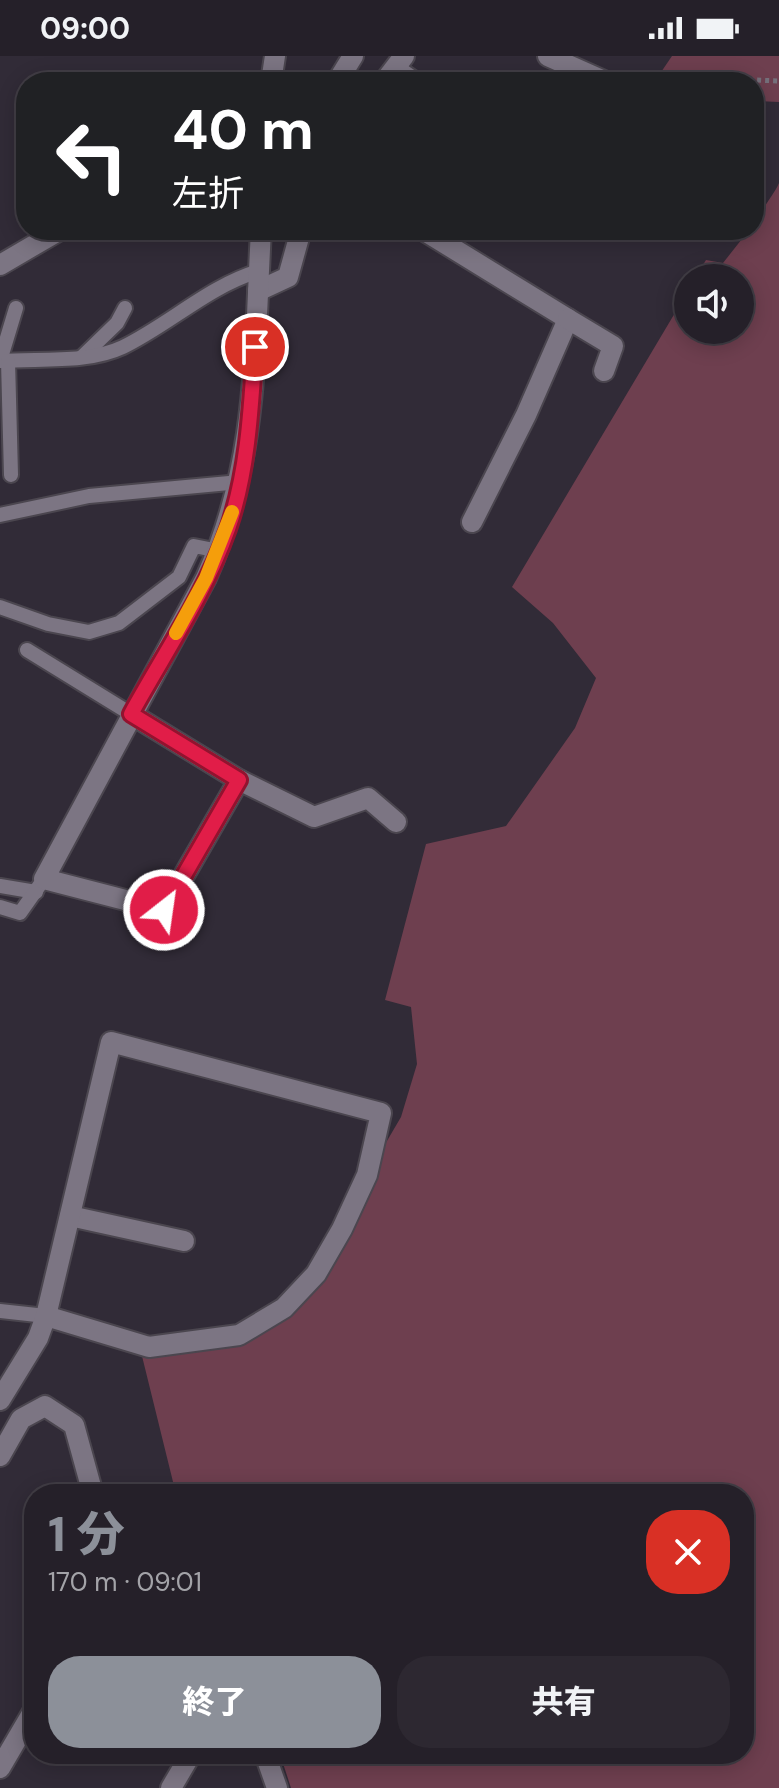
<!DOCTYPE html>
<html lang="ja">
<meta charset="utf-8">
<style>
:root{--surface:#252029;--page:#2d2831;--text:#f1f3f6;--muted:#a3a3a8;--line:#423e46;--accent:#8c9099}
body{margin:0;font-family:"DM Sans","Noto Sans JP",sans-serif;background:var(--page);color:var(--text);height:100vh;display:flex;flex-direction:column;font-size:30px;white-space:nowrap}
*{box-sizing:border-box;margin:0}
p{font-size:26px;color:var(--muted)}
.icon{flex:none;width:44px;height:44px;fill:none;stroke:currentColor;stroke-width:2;stroke-linecap:round;stroke-linejoin:round}
.map{position:relative;flex:1;overflow:hidden}
.sheet{position:absolute;left:24px;top:1428px;width:730px;height:280px;display:flex;flex-direction:column;background:var(--surface);border-radius:32px;box-shadow:0 4px 20px #0003,0 0 0 2px var(--line)}
.sheet>*{flex:none}
.guide{position:absolute;left:16px;top:16px;width:748px;height:168px;border-radius:32px;box-shadow:0 4px 20px #0003,0 0 0 2px var(--line);background:#202124;color:#fff;overflow:hidden}
.controls{position:absolute;left:674px;top:208px;display:grid;gap:16px}
.controls a{display:grid;place-items:center;width:80px;height:80px;border-radius:50%;background:var(--surface);box-shadow:0 4px 20px #0003,0 0 0 2px var(--line);font-size:40px}
.pin{position:absolute;display:grid;place-items:center;width:68px;height:68px;color:#fff;margin:-34px;border:4px solid #fff;border-radius:50%;box-shadow:0 2px 8px #0007}
.me{position:absolute;width:88px;margin:-44px;rotate:30deg;stroke-linejoin:round;filter:drop-shadow(0 0 6px #0008)}
.turn{display:flex;align-items:center;gap:28px;height:168px;padding:0 24px;font-size:36px}
.turn .icon{width:104px;height:104px;stroke-width:2.5}
.turn b{display:block;font-size:56px;line-height:68px}
.round{display:grid;place-items:center;flex:none;width:84px;height:84px;border-radius:32px;background:var(--page)}
.headline{display:flex;align-items:center;justify-content:space-between;height:136px;padding:0 24px}
h1{font-size:48px;font-weight:800;line-height:60px;color:var(--accent)}
.action{display:flex;gap:16px;margin-top:auto;padding:16px 24px}
.action a{flex:1;height:92px;border-radius:32px;background:var(--accent);color:#fff;font-size:32px;font-weight:800;line-height:92px;text-align:center}
.action a+a{background:var(--page);color:var(--text)}
.status{display:flex;justify-content:space-between;align-items:center;height:56px;padding:0 40px;background:var(--surface);direction:ltr}
.status svg{height:22px;fill:currentColor}
.map>svg:first-child{display:block}
.green{fill:#6e3f4f}
.lines{fill:none;stroke-linecap:round;stroke-linejoin:round}
.lane-casing{stroke:#4b464f;stroke-width:18}
.street-casing{stroke:#4b464f;stroke-width:24}
.path{stroke:#75707b;stroke-width:5;stroke-dasharray:4 4;stroke-linecap:butt}
.lane{stroke:#7c7583;stroke-width:14}
.street{stroke:#7c7583;stroke-width:20}
.route-casing{stroke:#92132f;stroke-width:20}
.route{stroke:#e11d48;stroke-width:14}
.slow{stroke:#f59e0b;stroke-width:14}
</style>
<div class="status"><b>09:00</b><svg viewBox="0 0 49 12"><path d="M0 12V9h3v3zM5 12V6h3v6zM10 12V3h3v9zM15 12V0h3v12zM26 1h20v11H26zM47 4h2v5h-2z"/></svg></div>
<div class="map">
<svg width="779" height="1732" viewBox="0 0 779 1732">
<rect width="100%" height="100%" fill="#312b37"/>
<g class="green">
<path d="M672 0H779V46L754 45V26L655 25Z"/>
<path d="M779 127V1732H291L280 1698H744V1438H176L141 1296 168 1297 288 1254 401 1061 417 1008 411 951 385 944 426 788 506 770 575 672 596 622 553 567 512 531 688 235V274H740V222H695L706 204 723 207 749 174H754C755 160 773 141 779 127Z"/>
</g>
<g class="lines">
<g class="lane-casing">
<g id="lane">
<path d="M82 301 117 267 125 252"/>
<path d="M0 305C39 302 87 308 123 291 170 268 209 230 259 215"/>
<path d="M0 305 16 252"/>
<path d="M8 305 11 419"/>
<path d="M0 459 89 440 240 426"/>
<path d="M0 551 48 568 89 576 119 567 179 521 194 490 219 495"/>
<path d="M27 594 131 658"/>
<path d="M0 830 36 836"/>
<path d="M0 851 20 857 44 823"/>
<path d="M0 1255 46 1260"/>
</g>
</g>
<g class="street-casing">
<g id="street">
<path d="M548 0 606 26"/>
<path d="M395 13 414 26"/>
<path d="M271 26 275 0"/>
<path d="M337 26 353 0"/>
<path d="M384 26 404 0"/>
<path d="M423 174 568 263 526 359 472 466"/>
<path d="M0 209 60 174"/>
<path d="M258 235 288 221 301 174"/>
<path d="M568 263 613 290 604 315"/>
<path d="M131 658 239 724 314 761 368 742 396 766"/>
<path d="M239 724 164 854 44 823 206 522C258 406 254 299 261 174"/>
<path d="M70 1160 184 1185"/>
<path d="M0 1344 38 1282 46 1260 111 986 381 1057 367 1119 342 1173 316 1218 284 1252 239 1279 149 1291 46 1260"/>
<path d="M0 1400 21 1363 45 1350 74 1369 93 1438"/>
<path d="M265 1698 277 1732"/>
<path d="M0 1712 34 1654"/>
<path d="M171 1732 191 1698"/>
</g>
</g>
<path class="path" d="M670 26 685 21 779 25"/>
<use href="#lane" class="lane"/>
<use href="#street" class="street"/>
</g>
<g class="lines">
<g class="route-casing">
<path id="route" d="M164 854 239 724 131 658C164 598 205 538 228 473 248 415 251 352 255 291"/>
</g>
<use href="#route" class="route"/>
<path class="slow" d="M176 577 206 522 232 456"/>
</g>
</svg>
<div class="controls">
<a><svg class="icon" aria-label="sound" viewBox="0 0 24 24"><path d="M4 9h4l5-4v14l-5-4H4zM17 9q2 3 0 6"/></svg></a>
</div>
<div class="pin" style="left:255px;top:291px;background:#d93025"><svg class="icon" aria-label="arrive" viewBox="0 0 24 24"><path d="M6 21V4h12l-3 4 3 4H6"/></svg></div>
<svg class="me" style="left:164px;top:854px" viewBox="-20 -20 40 40"><circle r="17" fill="#e11d48" stroke="#fff" stroke-width="3"/><path d="M0-11L8 9 0 5-8 9z" fill="#fff"/></svg>
<div class="guide">
<div class="turn"><svg class="icon" aria-label="left" viewBox="0 0 24 24"><path d="M17 20v-9H6M10 6l-5 5 5 5"/></svg><div><b>40 m</b>左折</div></div>
</div>
<section class="sheet">
<div class="headline"><div><h1>1 分</h1><p>170 m · 09:01</p></div><a class="round" style="background:#d93025;color:#fff"><svg class="icon" aria-label="close" viewBox="0 0 24 24"><path d="M6 6l12 12M18 6L6 18"/></svg></a></div>
<div class="action"><a>終了</a><a>共有</a></div>
</section>
</div>
